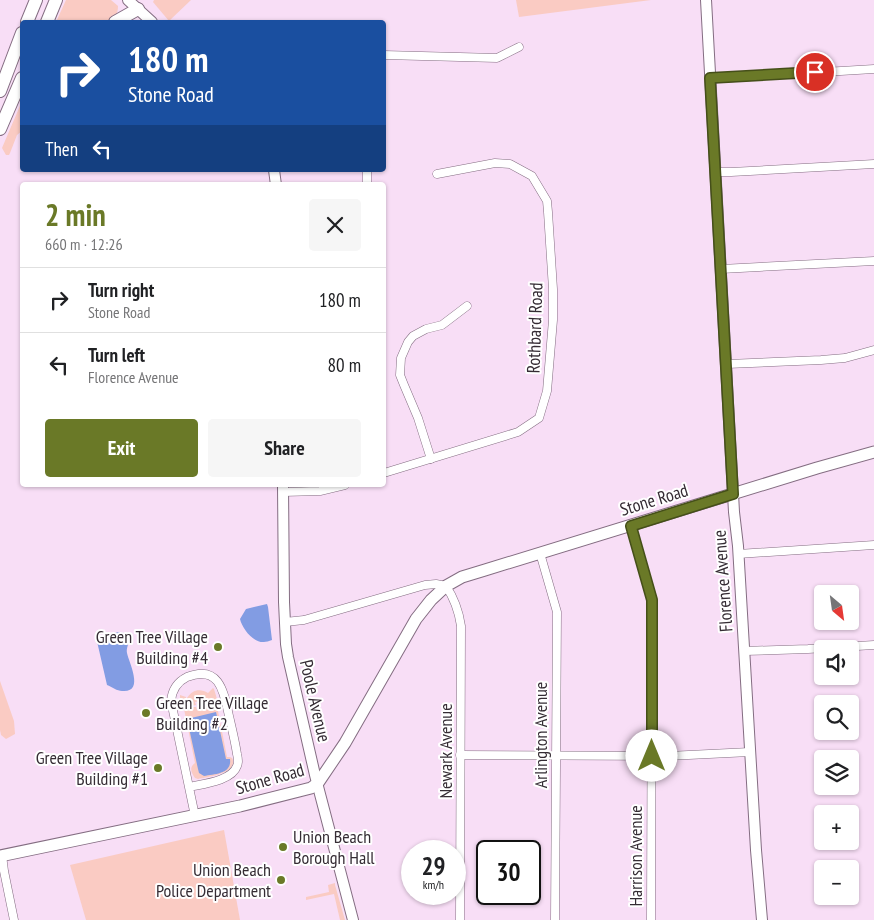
<!DOCTYPE html>
<meta charset="utf-8">
<style>
:root{--surface:#fff;--page:#f6f6f6;--text:#202124;--muted:#757577;--line:#e0e0e0;--accent:#6a7927}
body{margin:0;font-family:"PT Sans Narrow",sans-serif;background:var(--page);color:var(--text);height:100vh;display:flex;flex-direction:column;font-size:19px;white-space:nowrap}
*{box-sizing:border-box;margin:0}
p{font-size:16px;color:var(--muted)}
.icon{flex:none;width:28px;height:28px;fill:none;stroke:currentColor;stroke-width:2;stroke-linecap:round;stroke-linejoin:round}
.map{position:relative;flex:1;overflow:hidden}
.drawer{position:absolute;left:20px;top:182px;width:366px;height:305px;display:flex;flex-direction:column;background:var(--surface);border-radius:5px;box-shadow:0 1px 4px #0004}
.drawer>*{flex:none}
.hud{position:absolute;left:20px;top:20px;width:366px;height:152px;border-radius:5px;box-shadow:0 1px 4px #0004;background:#1a4fa0;color:#fff;overflow:hidden}
.needle{width:32px;rotate:151deg}
.buttons{position:absolute;left:814px;top:585px;display:grid;gap:10px}
.buttons a{display:grid;place-items:center;width:45px;height:45px;border-radius:5px;background:var(--surface);box-shadow:0 1px 4px #0004;font-size:25px}
.speed{position:absolute;left:401px;top:840px;display:flex;gap:10px;font-size:25px;font-weight:700;text-align:center}
.speed>*{display:grid;place-content:center;width:65px;height:65px;border-radius:50%;background:var(--surface);box-shadow:0 1px 4px #0004;line-height:1}
.speed small{font-size:12px;font-weight:400}
.speed .limit{border:2px solid #111;border-radius:8px;background:#fff;color:#111}
.pin{position:absolute;display:grid;place-items:center;width:42px;height:42px;color:#fff;margin:-21px;border:2px solid #fff;border-radius:50%;box-shadow:0 1px 5px #0007}
.me{position:absolute;width:55px;margin:-28px;rotate:0deg;stroke-linejoin:round;filter:drop-shadow(0 0 4px #0008)}
.turn{display:flex;align-items:center;gap:18px;height:105px;padding:0 25px;font-size:22px}
.turn .icon{width:65px;height:65px;stroke-width:2.5}
.turn b{display:block;font-size:35px;line-height:42px}
.then{display:flex;align-items:center;height:48px;padding:0 25px;background:#0003;gap:10px;font-size:19px}
.round{display:grid;place-items:center;flex:none;width:52px;height:52px;border-radius:5px;background:var(--page)}
.summary{display:flex;align-items:center;justify-content:space-between;height:85px;padding:0 25px}
h1{font-size:30px;font-weight:700;line-height:38px;color:var(--accent)}
.button{display:flex;gap:10px;margin-top:auto;padding:10px 25px}
.button a{flex:1;height:58px;border-radius:5px;background:var(--accent);color:#fff;font-size:20px;font-weight:700;line-height:58px;text-align:center}
.button a+a{background:var(--page);color:var(--text)}
ul{padding:0;list-style:none}
li{display:flex;align-items:center;gap:15px;height:65px;padding:0 25px;border-top:1px solid var(--line)}
li div{flex:1}
li b{display:block;font-size:19px}
li em{font-style:normal}
.map>svg:first-child{display:block}
.green{fill:#facbc3}
.water{fill:#829ce3}
.lines{fill:none;stroke-linecap:round;stroke-linejoin:round}
.minor-casing{stroke:#846d82;stroke-width:9}
.tertiary-casing{stroke:#846d82;stroke-width:12}
.secondary-casing{stroke:#846d82;stroke-width:13}
.trunk-casing{stroke:#846d82;stroke-width:14}
.minor{stroke:#fff;stroke-width:8}
.tertiary{stroke:#fff;stroke-width:10}
.secondary{stroke:#fff;stroke-width:11}
.trunk{stroke:#fff;stroke-width:12}
.route-casing{stroke:#454f19;stroke-width:12}
.route{stroke:#6a7927;stroke-width:9}
.poi-dot{fill:#6a7927;stroke:#fff;stroke-width:2}
.labels{text-anchor:middle;stroke-width:4;stroke-linejoin:round;paint-order:stroke}
.street-label{font-size:18px;fill:#352c34;stroke:#fff}
.poi-label{font-size:18px;fill:#352c34;stroke:#fff;text-anchor:end}
</style>
<div class="map">
<svg width="874" height="920" viewBox="0 0 874 920">
<rect width="100%" height="100%" fill="#f8def6"/>
<g class="green">
<path d="M66 0H111L118 6C118 14 115 17 110 22H56Z"/>
<path d="M154 0H191L169 21 153 2Z"/>
<path d="M516 0H651L519 17Z"/>
<path d="M22 101V131L17 135 10 153 9 155H6L2 148Z"/>
<path d="M0 681 14 721 15 734 6 739 1 735 0 730Z"/>
<path d="M213 688 214 689 217 699 216 701 227 757C230 757 233 757 233 761 235 774 207 777 198 779L195 778C191 773 189 767 195 763L184 709 180 706V695L186 697V703L190 707H196L197 710 204 708 203 700 195 702 196 705 191 706 188 704 187 698C192 690 200 688 208 693Z"/>
<path d="M224 830 240 920H86L70 865Z"/>
<path d="M335 883V885L345 920H340L334 894 306 900V897L329 892 328 885Z"/>
</g>
<g class="water">
<path d="M267 604 268 607 272 640C269 641 266 642 264 642 253 643 242 628 240 619L246 609Z"/>
<path d="M119 632 128 634 130 638C129 643 126 648 127 653 129 663 145 693 122 691 117 691 112 687 107 685L96 637Z"/>
<path d="M216 712 226 759H230C232 774 215 774 204 776L199 773 198 769 187 719Z"/>
</g>
<g class="lines">
<g class="minor-casing">
<g id="minor">
<path d="M384 55 497 58 519 47"/>
<path d="M710 79 874 69"/>
<path d="M716 172H731L874 164"/>
<path d="M367 185V170"/>
<path d="M721 269 874 261"/>
<path d="M727 364 821 360 845 358 874 350"/>
<path d="M431 459 418 418 404 385 400 375 401 358 408 342 413 336 426 329 442 325 467 306"/>
<path d="M384 473 518 432 539 418 547 391 553 320V289L548 212 547 201 532 176 510 164 495 163 437 174"/>
<path d="M283 492 320 491 345 485"/>
<path d="M631 526 652 601 651 920"/>
<path d="M540 553 557 612 555 920"/>
<path d="M738 554 874 545"/>
<path d="M285 622 304 620 425 585 436 584 446 586C454 598 459 612 461 626L460 920"/>
<path d="M744 651 808 649 874 645"/>
<path d="M460 755 668 756 750 752"/>
<path d="M189 787C202 784 232 781 237 766 239 762 238 758 237 754 235 741 232 729 229 716 224 693 220 664 187 677 177 682 172 690 171 701L195 816"/>
<path d="M2 855 4 871 14 920"/>
</g>
</g>
<g class="tertiary-casing">
<g id="tertiary">
<path d="M128 0 152 22"/>
<path d="M706 0 734 512 738 546 756 850 762 920"/>
<path d="M274 170 276 185"/>
<path d="M283 485 284 602 286 644 288 657 315 775 353 920"/>
</g>
</g>
<g class="secondary-casing">
<path id="secondary" d="M0 856 240 806 311 788 318 783 345 743 416 619 431 600 446 586 462 577 485 570 817 468 874 452"/>
</g>
<g class="trunk-casing">
<g id="trunk">
<path d="M27 22 36 0"/>
<path d="M47 22 56 0"/>
<path d="M115 22 138 9"/>
<path d="M0 91 22 33"/>
<path d="M0 129 22 78"/>
</g>
</g>
<use href="#minor" class="minor"/>
<use href="#tertiary" class="tertiary"/>
<use href="#secondary" class="secondary"/>
<use href="#trunk" class="trunk"/>
</g>
<g class="lines">
<g class="route-casing">
<path id="route" d="M652 756V600L631 526 733 494 710 78 815 72"/>
</g>
<use href="#route" class="route"/>
</g>
<g class="poi-dot">
<circle cx="218" cy="647" r="5"/>
<circle cx="146" cy="713" r="5"/>
<circle cx="158" cy="768" r="5"/>
<circle cx="283" cy="847" r="5"/>
<circle cx="281" cy="880" r="5"/>
</g>
<g class="labels">
<g class="street-label">
<text transform="translate(535 328) rotate(-88)" y="6">Rothbard Road</text>
<text transform="translate(654 500) rotate(-17)" y="6">Stone Road</text>
<text transform="translate(723 581) rotate(-94)" y="6">Florence Avenue</text>
<text transform="translate(315 701) rotate(77)" y="6">Poole Avenue</text>
<text transform="translate(541 735) rotate(-90)" y="6">Arlington Avenue</text>
<text transform="translate(446 751) rotate(-90)" y="6">Newark Avenue</text>
<text transform="translate(270 779) rotate(-16)" y="6">Stone Road</text>
<text transform="translate(636 856) rotate(-90)" y="6">Harrison Avenue</text>
</g>
<g class="poi-label">
<text x="208" y="643">Green Tree Village<tspan x="208" dy="21">Building #4</tspan></text>
<text x="156" y="709" text-anchor="start">Green Tree Village<tspan x="156" dy="21">Building #2</tspan></text>
<text x="148" y="764">Green Tree Village<tspan x="148" dy="21">Building #1</tspan></text>
<text x="293" y="843" text-anchor="start">Union Beach<tspan x="293" dy="21">Borough Hall</tspan></text>
<text x="271" y="876">Union Beach<tspan x="271" dy="21">Police Department</tspan></text>
</g>
</g>
</svg>
<div class="buttons">
<a><svg class="needle" viewBox="-14 -14 28 28"><path d="M0-13l5 13h-10z" fill="#e53935"/><path d="M0 13l5-13h-10z" fill="#757577"/></svg></a>
<a><svg class="icon" aria-label="sound" viewBox="0 0 24 24"><path d="M4 9h4l5-4v14l-5-4H4zM17 9q2 3 0 6"/></svg></a>
<a><svg class="icon" aria-label="search" viewBox="0 0 24 24"><circle cx="10" cy="10" r="6"/><path d="M15 15l6 6"/></svg></a>
<a><svg class="icon" aria-label="layers" viewBox="0 0 24 24"><path d="M12 4l9 5-9 5-9-5zM3 14l9 5 9-5"/></svg></a>
<a>+</a>
<a>−</a>
</div>
<div class="speed"><div>29<small>km/h</small></div><div class="limit">30</div></div>
<div class="pin" style="left:815px;top:72px;background:#d93025"><svg class="icon" aria-label="arrive" viewBox="0 0 24 24"><path d="M6 21V4h12l-3 4 3 4H6"/></svg></div>
<svg class="me" style="left:652px;top:756px" viewBox="-20 -20 40 40"><circle r="19" fill="#fff"/><path d="M0-13L10 11 0 6-10 11z" fill="#6a7927"/></svg>
<div class="hud">
<div class="turn"><svg class="icon" aria-label="right" viewBox="0 0 24 24"><path d="M7 20v-9h11M14 6l5 5-5 5"/></svg><div><b>180 m</b>Stone Road</div></div>
<div class="then">Then<svg class="icon" aria-label="left" viewBox="0 0 24 24"><path d="M17 20v-9H6M10 6l-5 5 5 5"/></svg></div>
</div>
<section class="drawer">
<div class="summary"><div><h1>2 min</h1><p>660 m · 12:26</p></div><a class="round"><svg class="icon" aria-label="close" viewBox="0 0 24 24"><path d="M6 6l12 12M18 6L6 18"/></svg></a></div>
<ul>
<li><svg class="icon" aria-label="right" viewBox="0 0 24 24"><path d="M7 20v-9h11M14 6l5 5-5 5"/></svg><div><b>Turn right</b><p>Stone Road</p></div><em>180 m</em></li>
<li><svg class="icon" aria-label="left" viewBox="0 0 24 24"><path d="M17 20v-9H6M10 6l-5 5 5 5"/></svg><div><b>Turn left</b><p>Florence Avenue</p></div><em>80 m</em></li>
</ul>
<div class="button"><a>Exit</a><a>Share</a></div>
</section>
</div>
